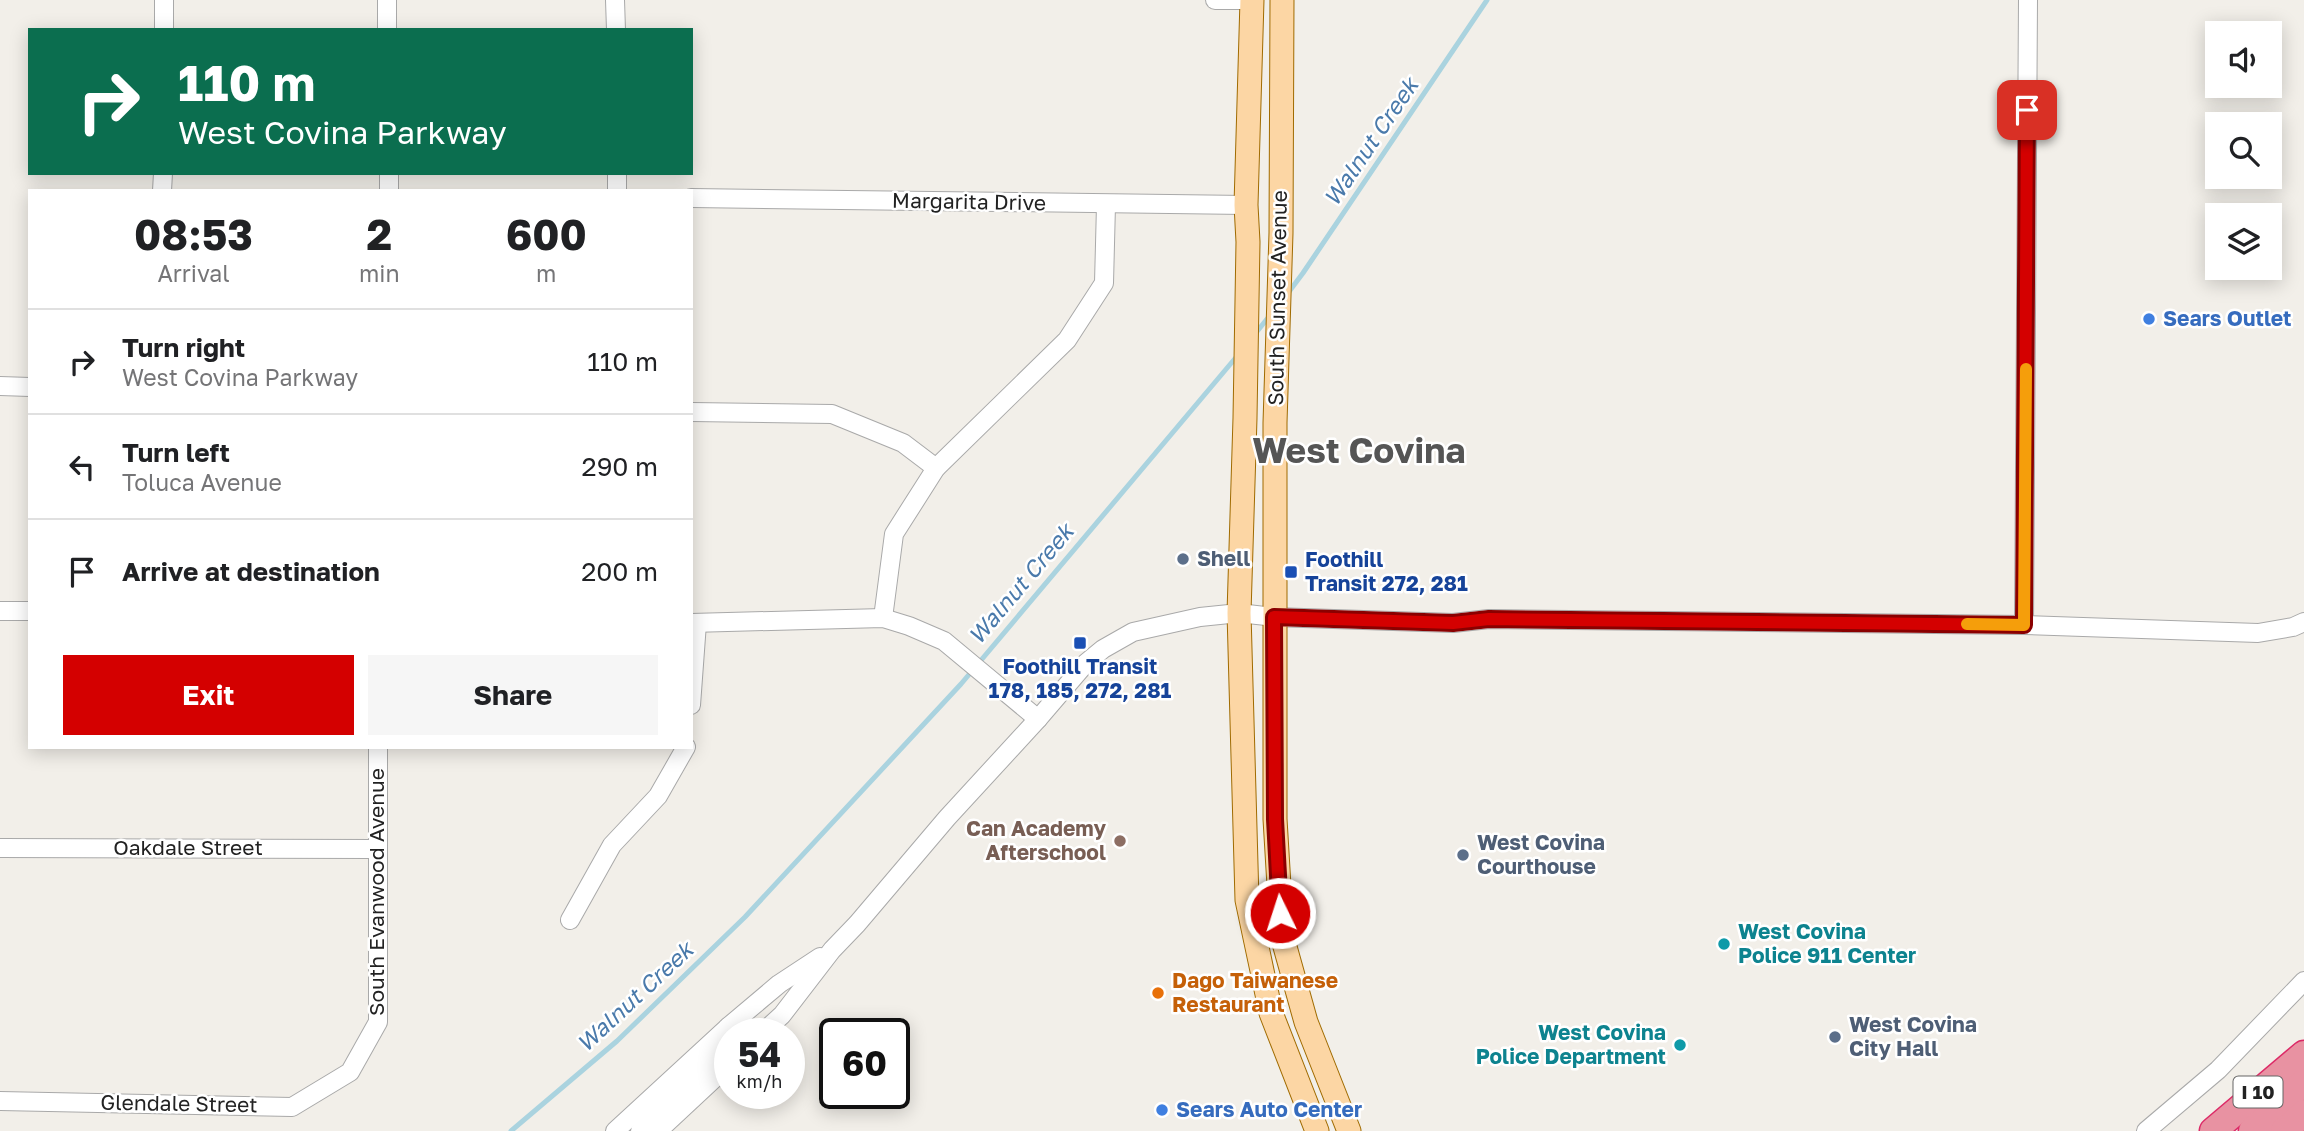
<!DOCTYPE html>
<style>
:root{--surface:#fff;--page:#f6f6f6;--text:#202124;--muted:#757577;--line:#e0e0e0;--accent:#d40000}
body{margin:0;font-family:"Golos Text",sans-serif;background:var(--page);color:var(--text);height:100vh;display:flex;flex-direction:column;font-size:26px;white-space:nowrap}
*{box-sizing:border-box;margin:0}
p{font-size:23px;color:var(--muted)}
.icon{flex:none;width:38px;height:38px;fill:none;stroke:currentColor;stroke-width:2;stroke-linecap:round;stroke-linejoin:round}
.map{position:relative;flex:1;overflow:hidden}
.side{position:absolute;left:28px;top:189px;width:665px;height:560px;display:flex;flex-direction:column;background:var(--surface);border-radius:0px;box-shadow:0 4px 18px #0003}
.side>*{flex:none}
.banner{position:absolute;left:28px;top:28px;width:665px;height:147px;border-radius:0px;box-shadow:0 4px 18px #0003;background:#0b6e4f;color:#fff;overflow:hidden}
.controls{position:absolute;left:2205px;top:21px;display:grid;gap:14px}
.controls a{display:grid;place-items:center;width:77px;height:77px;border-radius:0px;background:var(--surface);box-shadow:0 4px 18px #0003;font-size:35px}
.speed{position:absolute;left:714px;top:1018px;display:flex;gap:14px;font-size:35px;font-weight:700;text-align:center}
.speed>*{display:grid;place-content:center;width:91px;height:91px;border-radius:50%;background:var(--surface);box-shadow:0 4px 18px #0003;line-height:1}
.speed small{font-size:18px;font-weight:400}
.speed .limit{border:4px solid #111;border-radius:10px;background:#fff;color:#111}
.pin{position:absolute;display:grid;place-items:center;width:60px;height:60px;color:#fff;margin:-30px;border-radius:14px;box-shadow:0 4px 10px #0006}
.me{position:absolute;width:77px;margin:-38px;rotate:356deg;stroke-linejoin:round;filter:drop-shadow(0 0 5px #0008)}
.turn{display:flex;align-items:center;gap:24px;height:147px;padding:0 35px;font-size:32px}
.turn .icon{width:91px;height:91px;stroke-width:2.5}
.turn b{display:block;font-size:49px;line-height:60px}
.eta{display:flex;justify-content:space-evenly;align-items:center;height:119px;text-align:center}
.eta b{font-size:42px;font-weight:700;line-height:49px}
.button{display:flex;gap:14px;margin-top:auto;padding:14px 35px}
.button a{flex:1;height:80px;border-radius:0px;background:var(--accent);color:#fff;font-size:28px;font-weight:700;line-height:80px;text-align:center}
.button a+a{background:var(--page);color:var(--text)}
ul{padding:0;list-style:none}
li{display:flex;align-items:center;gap:21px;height:105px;padding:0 35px;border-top:2px solid var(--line)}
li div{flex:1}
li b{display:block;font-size:26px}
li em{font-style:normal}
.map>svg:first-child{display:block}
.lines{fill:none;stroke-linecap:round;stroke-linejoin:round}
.stream{stroke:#aad3df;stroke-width:5}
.minor-casing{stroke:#a9a9a9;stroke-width:20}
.major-casing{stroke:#a06b00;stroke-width:25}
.highway-casing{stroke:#dc2a67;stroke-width:29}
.minor{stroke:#fff;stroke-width:18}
.major{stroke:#fcd6a4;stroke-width:23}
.highway{stroke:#e892a2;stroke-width:26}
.route-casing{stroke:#8a0000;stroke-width:18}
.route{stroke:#d40000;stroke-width:12}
.slow{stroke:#f59e0b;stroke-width:12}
.shop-dot{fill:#3f7fe0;stroke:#fff;stroke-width:2.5}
.service-dot{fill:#5c6f8a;stroke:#fff;stroke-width:2.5}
.transit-dot{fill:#1a4fb4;stroke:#fff;stroke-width:2.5}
.education-dot{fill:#8d6e63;stroke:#fff;stroke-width:2.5}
.culture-dot{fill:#0f9aa8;stroke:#fff;stroke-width:2.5}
.food-dot{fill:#e8710a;stroke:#fff;stroke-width:2.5}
.labels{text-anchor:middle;stroke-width:5;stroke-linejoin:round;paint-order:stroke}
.shield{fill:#fff;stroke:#646464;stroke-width:2}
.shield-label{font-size:19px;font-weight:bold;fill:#222}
.street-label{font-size:21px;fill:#222;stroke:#fff}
.shop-label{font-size:21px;font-weight:bold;fill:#366cbe;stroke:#fff;text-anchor:start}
.service-label{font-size:21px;font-weight:bold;fill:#4e5e75;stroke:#fff;text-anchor:start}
.transit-label{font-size:21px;font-weight:bold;fill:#164399;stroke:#fff;text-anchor:start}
.education-label{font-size:21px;font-weight:bold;fill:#785e54;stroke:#fff;text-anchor:end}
.culture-label{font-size:21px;font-weight:bold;fill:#0d838f;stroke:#fff;text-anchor:start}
.food-label{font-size:21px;font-weight:bold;fill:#c56008;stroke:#fff;text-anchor:start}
.water-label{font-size:23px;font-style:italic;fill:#4a7aab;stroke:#fff}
.town-label{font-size:35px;font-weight:bold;fill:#555;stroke:#fff}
</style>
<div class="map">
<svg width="2304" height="1131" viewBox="0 0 2304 1131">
<rect width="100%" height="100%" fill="#f2efe9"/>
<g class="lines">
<g class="stream">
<path d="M1288 293 1303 273 1487 0"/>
<path d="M1255 334 1271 314"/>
<path d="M511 1131 617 1041 745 917 961 684 1238 355"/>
</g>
<g class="minor-casing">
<g id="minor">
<path d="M387 0V30"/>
<path d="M615 0 616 30"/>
<path d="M1215 0H1252"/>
<path d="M164 30V0"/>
<path d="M389 173V191"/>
<path d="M617 173V191"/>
<path d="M162 191 163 173"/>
<path d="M691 198 1246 205"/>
<path d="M0 386 30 387"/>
<path d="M691 412 832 414 903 443 936 468"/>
<path d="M0 611H30"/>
<path d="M883 618 894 534 936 468 1067 340 1104 283 1106 205"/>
<path d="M691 623 883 618 909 626 944 641 1038 719"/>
<path d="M2024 625 2028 0"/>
<path d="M691 705 697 623"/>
<path d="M0 848 377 849"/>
<path d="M570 920 612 845 658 796 686 747"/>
<path d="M761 1034 782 1015 832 950 857 924 947 818 1038 719 1086 663 1103 649 1133 632 1200 617 1239 613 1274 617 1453 623 1489 619 2024 625 2258 633 2293 627 2304 622"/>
<path d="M0 1101 292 1107 350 1072 378 1022V747"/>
<path d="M615 1131 728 1027 779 984 820 957"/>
<path d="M640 1131 721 1054 728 1027"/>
<path d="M658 1131 730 1064"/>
<path d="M2146 1131 2218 1070 2304 981"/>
</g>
</g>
<g class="major-casing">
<g id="major">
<path d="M1252 0 1246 205 1248 242 1245 418 1239 613 1247 900 1271 1013 1317 1131"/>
<path d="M1282 0 1281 233 1275 423V819L1282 936 1306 1022 1349 1131"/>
</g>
</g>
<g class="highway-casing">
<g id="highway">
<path d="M2213 1131 2304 1054"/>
<path d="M2252 1131 2304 1082"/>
<path d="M2284 1131 2304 1113"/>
</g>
</g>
<use href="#minor" class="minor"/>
<use href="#major" class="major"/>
<use href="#highway" class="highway"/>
</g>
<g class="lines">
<g class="route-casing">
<path id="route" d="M1280 913 1275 819 1274 617 1453 623 1489 619 2024 625 2027 110"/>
</g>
<use href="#route" class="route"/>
<path class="slow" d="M1967 624 2024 625 2026 369"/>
</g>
<g class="shop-dot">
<circle cx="2149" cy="319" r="7"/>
<circle cx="1162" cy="1110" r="7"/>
</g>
<g class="service-dot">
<circle cx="1183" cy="559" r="7"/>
<circle cx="1463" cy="855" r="7"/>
<circle cx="1835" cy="1037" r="7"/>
</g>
<g class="transit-dot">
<rect x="1284" y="565" width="14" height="14" rx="3.5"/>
<rect x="1073" y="636" width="14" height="14" rx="3.5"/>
</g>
<circle class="education-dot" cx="1120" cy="841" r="7"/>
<g class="culture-dot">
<circle cx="1724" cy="944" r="7"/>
<circle cx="1680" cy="1045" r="7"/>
</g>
<circle class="food-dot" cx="1158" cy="993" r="7"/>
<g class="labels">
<rect class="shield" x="2233.5" y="1076.5" width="49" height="31" rx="5"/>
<g class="shield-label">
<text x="2258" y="1099">I 10</text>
</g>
<g class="street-label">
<text transform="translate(969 202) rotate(1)" y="7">Margarita Drive</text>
<text transform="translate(1278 298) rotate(-89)" y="7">South Sunset Avenue</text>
<text x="188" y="855">Oakdale Street</text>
<text transform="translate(377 892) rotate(-90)" y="7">South Evanwood Avenue</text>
<text transform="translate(179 1104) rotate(1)" y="7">Glendale Street</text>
</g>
<g class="shop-label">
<text x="2163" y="326">Sears Outlet</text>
<text x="1176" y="1117">Sears Auto Center</text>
</g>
<g class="service-label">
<text x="1197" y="566">Shell</text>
<text x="1477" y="850">West Covina<tspan x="1477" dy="24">Courthouse</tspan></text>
<text x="1849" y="1032">West Covina<tspan x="1849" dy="24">City Hall</tspan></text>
</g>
<g class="transit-label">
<text x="1305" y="567">Foothill<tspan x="1305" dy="24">Transit 272, 281</tspan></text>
<text x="1080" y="674" text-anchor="middle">Foothill Transit<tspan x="1080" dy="24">178, 185, 272, 281</tspan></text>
</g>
<g class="education-label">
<text x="1106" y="836">Can Academy<tspan x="1106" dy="24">Afterschool</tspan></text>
</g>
<g class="culture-label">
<text x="1738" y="939">West Covina<tspan x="1738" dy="24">Police 911 Center</tspan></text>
<text x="1666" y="1040" text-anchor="end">West Covina<tspan x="1666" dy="24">Police Department</tspan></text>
</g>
<g class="food-label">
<text x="1172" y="988">Dago Taiwanese<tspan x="1172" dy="24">Restaurant</tspan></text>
</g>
<g class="water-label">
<text transform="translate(1371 142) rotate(-56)" y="8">Walnut Creek</text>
<text transform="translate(1021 584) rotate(-50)" y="8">Walnut Creek</text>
<text transform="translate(635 997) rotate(-43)" y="8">Walnut Creek</text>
</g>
<g class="town-label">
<text x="1359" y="463">West Covina</text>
</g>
</g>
</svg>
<div class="controls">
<a><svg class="icon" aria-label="sound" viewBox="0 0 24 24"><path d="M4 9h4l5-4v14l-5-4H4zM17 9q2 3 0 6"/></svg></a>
<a><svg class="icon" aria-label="search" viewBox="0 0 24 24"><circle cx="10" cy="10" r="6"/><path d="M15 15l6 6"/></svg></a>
<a><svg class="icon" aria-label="layers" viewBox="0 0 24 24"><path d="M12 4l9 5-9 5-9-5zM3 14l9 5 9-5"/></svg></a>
</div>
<div class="speed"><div>54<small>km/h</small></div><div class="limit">60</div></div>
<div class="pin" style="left:2027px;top:110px;background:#d93025"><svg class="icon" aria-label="arrive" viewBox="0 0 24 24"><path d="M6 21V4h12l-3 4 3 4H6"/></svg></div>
<svg class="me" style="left:1280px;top:913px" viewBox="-20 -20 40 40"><circle r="17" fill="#d40000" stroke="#fff" stroke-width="3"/><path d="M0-11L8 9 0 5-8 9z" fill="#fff"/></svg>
<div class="banner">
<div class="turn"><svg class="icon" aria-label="right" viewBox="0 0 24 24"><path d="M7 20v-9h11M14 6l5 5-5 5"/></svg><div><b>110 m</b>West Covina Parkway</div></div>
</div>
<section class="side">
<div class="eta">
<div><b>08:53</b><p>Arrival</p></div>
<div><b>2</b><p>min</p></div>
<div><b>600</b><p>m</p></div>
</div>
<ul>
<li><svg class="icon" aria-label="right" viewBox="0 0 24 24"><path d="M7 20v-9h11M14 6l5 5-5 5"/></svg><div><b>Turn right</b><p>West Covina Parkway</p></div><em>110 m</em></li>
<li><svg class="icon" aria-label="left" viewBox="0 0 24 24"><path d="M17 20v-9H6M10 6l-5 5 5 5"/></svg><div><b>Turn left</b><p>Toluca Avenue</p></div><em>290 m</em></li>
<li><svg class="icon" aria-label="arrive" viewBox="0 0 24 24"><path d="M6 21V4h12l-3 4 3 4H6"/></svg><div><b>Arrive at destination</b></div><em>200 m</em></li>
</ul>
<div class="button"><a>Exit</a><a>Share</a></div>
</section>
</div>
